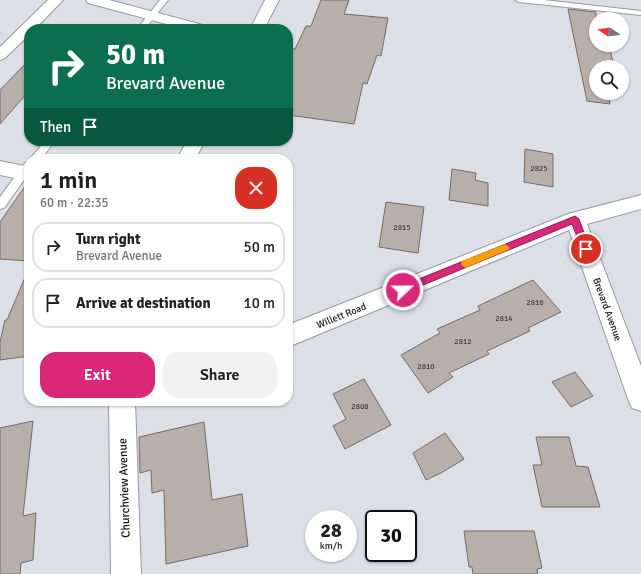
<!DOCTYPE html>
<meta charset="utf-8">
<style>
:root{--surface:#fff;--page:#f2f2f2;--text:#202124;--muted:#757577;--line:#e0e0e0;--accent:#db2777}
body{margin:0;font-family:Signika,sans-serif;background:var(--page);color:var(--text);height:100vh;display:flex;flex-direction:column;font-size:15px;white-space:nowrap}
*{box-sizing:border-box;margin:0}
p{font-size:13px;color:var(--muted)}
.icon{flex:none;width:22px;height:22px;fill:none;stroke:currentColor;stroke-width:2;stroke-linecap:round;stroke-linejoin:round}
.map{position:relative;flex:1;overflow:hidden}
.drawer{position:absolute;left:24px;top:154px;width:269px;height:252px;display:flex;flex-direction:column;background:var(--surface);border-radius:16px;box-shadow:0 1px 3px #0004}
.drawer>*{flex:none}
.guide{position:absolute;left:24px;top:24px;width:269px;height:122px;border-radius:16px;box-shadow:0 1px 3px #0004;background:#0b6e4f;color:#fff;overflow:hidden}
.needle{width:26px;rotate:283deg}
.tools{position:absolute;left:589px;top:12px;display:grid;gap:8px}
.tools a{display:grid;place-items:center;width:40px;height:40px;border-radius:50%;background:var(--surface);box-shadow:0 1px 3px #0004;font-size:20px}
.speed{position:absolute;left:305px;top:510px;display:flex;gap:8px;font-size:20px;font-weight:700;text-align:center}
.speed>*{display:grid;place-content:center;width:52px;height:52px;border-radius:50%;background:var(--surface);box-shadow:0 1px 3px #0004;line-height:1}
.speed small{font-size:10px;font-weight:400}
.speed .limit{border:2px solid #111;border-radius:6px;background:#fff;color:#111}
.pin{position:absolute;display:grid;place-items:center;width:34px;height:34px;color:#fff;margin:-17px;border:2px solid #fff;border-radius:50%;box-shadow:0 1px 4px #0007}
.me{position:absolute;width:44px;margin:-22px;rotate:68deg;stroke-linejoin:round;filter:drop-shadow(0 0 3px #0008)}
.turn{display:flex;align-items:center;gap:14px;height:84px;padding:0 16px;font-size:18px}
.turn .icon{width:52px;height:52px;stroke-width:2.5}
.turn b{display:block;font-size:28px;line-height:34px}
.then{display:flex;align-items:center;height:38px;padding:0 16px;background:#0003;gap:8px;font-size:15px}
.round{display:grid;place-items:center;flex:none;width:42px;height:42px;border-radius:16px;background:var(--page)}
.summary{display:flex;align-items:center;justify-content:space-between;height:68px;padding:0 16px}
h1{font-size:24px;font-weight:600;line-height:30px}
.action{display:flex;gap:8px;margin-top:auto;padding:8px 16px}
.action a{flex:1;height:46px;border-radius:16px;background:var(--accent);color:#fff;font-size:16px;font-weight:600;line-height:46px;text-align:center}
.action a+a{background:var(--page);color:var(--text)}
ul{padding:0;list-style:none}
li{display:flex;align-items:center;gap:12px;height:50px;margin:0 8px 6px;padding:0 8px;border:2px solid var(--line);border-radius:16px}
li div{flex:1}
li b{display:block;font-size:15px}
li em{font-style:normal}
.map>svg:first-child{display:block}
.building{fill:#b8afab;stroke:#736b68}
.lines{fill:none;stroke-linecap:round;stroke-linejoin:round}
.service-casing{stroke:#9799a0;stroke-width:2}
.minor-casing{stroke:#9799a0;stroke-width:2}
.tertiary-casing{stroke:#9799a0;stroke-width:2}
.service{fill:#fff;fill-rule:evenodd}
.minor{fill:#fff;fill-rule:evenodd}
.tertiary{fill:#fff;fill-rule:evenodd}
.route{fill:#db2777;stroke:#8e194d}
.slow{fill:#f59e0b}
.labels{text-anchor:middle;stroke-width:4;stroke-linejoin:round;paint-order:stroke}
.number-label{font-size:8px;fill:#3c3b3c}
.street-label{font-size:10px;fill:#131417;stroke:#fff}
.near-street-label{font-size:12px;fill:#131417;stroke:#fff}
</style>
<div class="map">
<svg width="641" height="574" viewBox="0 0 641 574">
<rect width="100%" height="100%" fill="#dddfe7"/>
<g class="building">
<path d="M321 0H349L344 14 388 18 381 56 377 55 367 84 363 83 354 124 288 115V48L295 49 306 26H311Z"/>
<path d="M568 9 596 12V45H609L614 67H596V93H608L610 104 587 101Z"/>
<path d="M29 60V91L0 124V90Z"/>
<path d="M525 149 553 154V187L524 182Z"/>
<path d="M452 169 476 173 475 180 488 183V206L449 200Z"/>
<path d="M28 182H29V261L0 259V222Z"/>
<path d="M386 202 424 207 418 253 379 247Z"/>
<path d="M29 268V356L0 360V342L5 320H7Z"/>
<path d="M533 280 561 312 528 328 530 331 487 351 489 354 449 373 453 377 428 393 401 355 440 333 437 329 480 310 478 306Z"/>
<path d="M575 372 593 396 571 407 552 382Z"/>
<path d="M364 379 391 425 345 449 333 426 346 419 333 394Z"/>
<path d="M33 421 23 516 36 513 33 560 21 563 20 574H0V428Z"/>
<path d="M204 422 212 500 242 494 248 546 166 564 164 490 152 493 151 470 140 473 139 437Z"/>
<path d="M445 433 464 459 441 473 426 480 413 453Z"/>
<path d="M536 437H569L576 466 588 467 600 507H542L533 465H542Z"/>
<path d="M464 531H534L542 568 537 569 538 574H473L472 567H469Z"/>
</g>
<g class="lines">
<g class="service-casing">
<g id="service">
<path d="M160 0H168L145 29H137Z"/>
<path d="M515 0H544L641 11V15L519 2Z"/>
<path d="M45 141H55L41 159H30Z"/>
<path d="M29 162V173L4 208 0 209V197L25 163Z"/>
</g>
</g>
<g class="minor-casing">
<g id="minor">
<path d="M48 0H63L35 29H29V35L5 58 0 60V47Z"/>
<path d="M86 0H109L207 26 209 29H185L88 3Z"/>
<path d="M0 161 29 167V181L0 175Z"/>
<path d="M641 195V209L587 224 641 366V411L632 408 628 399 569 230 288 347V325L568 214Z"/>
</g>
</g>
<g class="tertiary-casing">
<g id="tertiary">
<path d="M265 0H279L264 29H250Z"/>
<path d="M187 141H205L195 159H177Z"/>
<path d="M109 401H135L141 574H111Z"/>
</g>
</g>
<use href="#service" class="service"/>
<use href="#minor" class="minor"/>
<use href="#tertiary" class="tertiary"/>
</g>
<path class="route" d="M575 216 579 219 590 249 589 252H583L572 224 406 292H399L398 290 399 287Z"/>
<path class="slow" d="M505 244 510 248 508 250 465 268 461 264 462 261Z"/>
<g class="labels">
<g class="number-label">
<text x="539" y="171">2825</text>
<text x="402" y="230">2815</text>
<text x="535" y="305">2816</text>
<text x="504" y="321">2814</text>
<text x="463" y="344">2812</text>
<text x="426" y="369">2810</text>
<text x="360" y="409">2808</text>
</g>
<g class="street-label">
<text transform="translate(608 309) rotate(70)" y="4">Brevard Avenue</text>
<text transform="translate(341 315) rotate(-22)" y="4">Willett Road</text>
</g>
<g class="near-street-label">
<text transform="translate(124 488) rotate(-92)" y="4">Churchview Avenue</text>
</g>
</g>
</svg>
<div class="tools">
<a><svg class="needle" viewBox="-14 -14 28 28"><path d="M0-13l5 13h-10z" fill="#e53935"/><path d="M0 13l5-13h-10z" fill="#757577"/></svg></a>
<a><svg class="icon" aria-label="search" viewBox="0 0 24 24"><circle cx="10" cy="10" r="6"/><path d="M15 15l6 6"/></svg></a>
</div>
<div class="speed"><div>28<small>km/h</small></div><div class="limit">30</div></div>
<div class="pin" style="left:586px;top:249px;background:#d93025"><svg class="icon" aria-label="arrive" viewBox="0 0 24 24"><path d="M6 21V4h12l-3 4 3 4H6"/></svg></div>
<svg class="me" style="left:403px;top:290px" viewBox="-20 -20 40 40"><circle r="17" fill="#db2777" stroke="#fff" stroke-width="3"/><path d="M0-11L8 9 0 5-8 9z" fill="#fff"/></svg>
<div class="guide">
<div class="turn"><svg class="icon" aria-label="right" viewBox="0 0 24 24"><path d="M7 20v-9h11M14 6l5 5-5 5"/></svg><div><b>50 m</b>Brevard Avenue</div></div>
<div class="then">Then<svg class="icon" aria-label="arrive" viewBox="0 0 24 24"><path d="M6 21V4h12l-3 4 3 4H6"/></svg></div>
</div>
<section class="drawer">
<div class="summary"><div><h1>1 min</h1><p>60 m · 22:35</p></div><a class="round" style="background:#d93025;color:#fff"><svg class="icon" aria-label="close" viewBox="0 0 24 24"><path d="M6 6l12 12M18 6L6 18"/></svg></a></div>
<ul>
<li><svg class="icon" aria-label="right" viewBox="0 0 24 24"><path d="M7 20v-9h11M14 6l5 5-5 5"/></svg><div><b>Turn right</b><p>Brevard Avenue</p></div><em>50 m</em></li>
<li><svg class="icon" aria-label="arrive" viewBox="0 0 24 24"><path d="M6 21V4h12l-3 4 3 4H6"/></svg><div><b>Arrive at destination</b></div><em>10 m</em></li>
</ul>
<div class="action"><a>Exit</a><a>Share</a></div>
</section>
</div>
